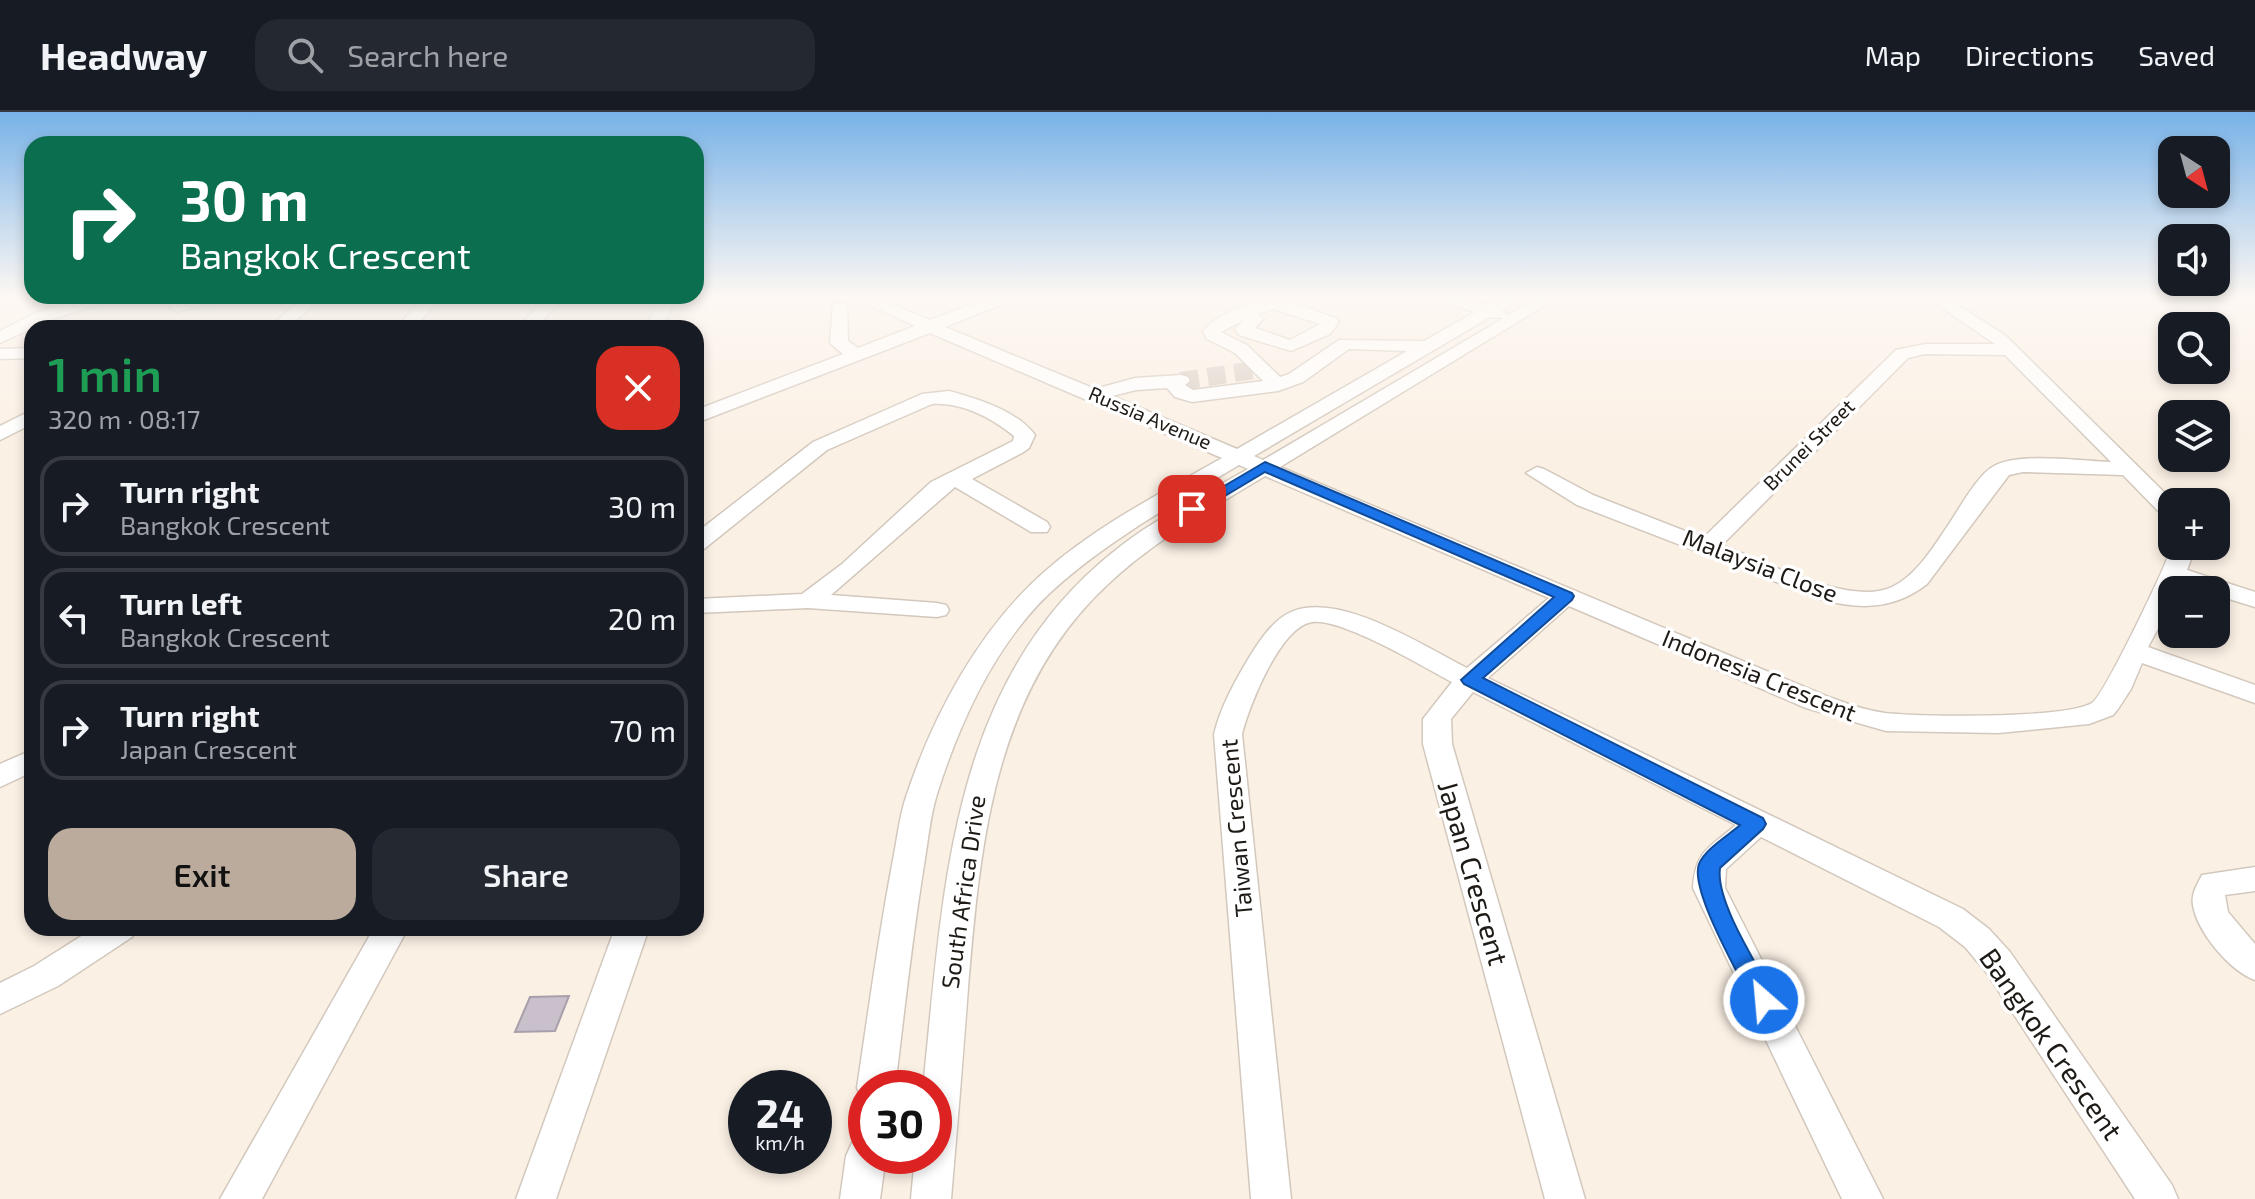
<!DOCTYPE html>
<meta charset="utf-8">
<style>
:root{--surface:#171b24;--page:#242831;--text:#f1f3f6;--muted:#9ea1a6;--line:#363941;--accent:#bbab9c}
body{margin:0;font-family:"Exo 2",sans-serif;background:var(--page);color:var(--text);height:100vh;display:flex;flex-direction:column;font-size:30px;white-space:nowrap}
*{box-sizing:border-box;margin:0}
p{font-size:26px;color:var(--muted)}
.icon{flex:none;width:44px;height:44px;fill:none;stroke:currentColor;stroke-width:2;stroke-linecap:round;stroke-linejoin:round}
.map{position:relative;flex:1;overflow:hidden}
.sheet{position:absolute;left:24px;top:208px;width:680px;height:616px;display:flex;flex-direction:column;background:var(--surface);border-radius:24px;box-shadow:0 4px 12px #0003}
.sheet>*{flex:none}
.guide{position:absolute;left:24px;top:24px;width:680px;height:168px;border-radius:24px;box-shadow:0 4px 12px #0003;background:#0b6e4f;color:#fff;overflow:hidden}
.needle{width:52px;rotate:144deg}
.fabs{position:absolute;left:2158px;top:24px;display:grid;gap:16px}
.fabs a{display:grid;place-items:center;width:72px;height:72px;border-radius:16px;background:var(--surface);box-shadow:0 4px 12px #0003;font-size:40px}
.speed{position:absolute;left:728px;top:958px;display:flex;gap:16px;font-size:40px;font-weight:700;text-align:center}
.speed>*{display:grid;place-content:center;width:104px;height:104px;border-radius:50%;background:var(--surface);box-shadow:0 4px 12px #0003;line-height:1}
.speed small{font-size:20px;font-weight:400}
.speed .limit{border:12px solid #d22;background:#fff;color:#111}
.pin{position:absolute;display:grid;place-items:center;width:68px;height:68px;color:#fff;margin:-34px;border-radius:16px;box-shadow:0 4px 12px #0006}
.me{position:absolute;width:88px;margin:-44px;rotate:333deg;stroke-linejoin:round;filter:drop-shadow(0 0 6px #0008)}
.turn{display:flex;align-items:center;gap:28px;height:168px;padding:0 24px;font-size:36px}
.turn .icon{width:104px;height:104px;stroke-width:2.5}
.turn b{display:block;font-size:56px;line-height:68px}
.round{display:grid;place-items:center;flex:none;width:84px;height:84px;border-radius:24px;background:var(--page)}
.summary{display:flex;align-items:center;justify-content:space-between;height:136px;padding:0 24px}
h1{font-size:48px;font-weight:600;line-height:60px;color:#1e9e55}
.primary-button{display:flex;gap:16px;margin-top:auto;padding:16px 24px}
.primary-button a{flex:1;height:92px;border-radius:24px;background:var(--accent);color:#111;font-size:32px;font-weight:600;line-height:92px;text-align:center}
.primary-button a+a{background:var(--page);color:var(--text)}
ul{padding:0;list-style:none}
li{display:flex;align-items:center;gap:24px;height:100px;margin:0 16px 12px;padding:0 8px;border:4px solid var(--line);border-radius:24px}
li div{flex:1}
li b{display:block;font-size:30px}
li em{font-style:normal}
header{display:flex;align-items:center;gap:48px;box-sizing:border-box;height:112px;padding:0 40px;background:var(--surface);border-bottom:2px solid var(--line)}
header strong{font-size:38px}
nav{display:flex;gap:44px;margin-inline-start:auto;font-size:28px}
.search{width:560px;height:72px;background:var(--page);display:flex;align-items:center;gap:20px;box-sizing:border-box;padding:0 28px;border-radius:24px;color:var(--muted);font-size:30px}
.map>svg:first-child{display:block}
.building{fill:#c9c0cc;stroke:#a79faa;stroke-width:2}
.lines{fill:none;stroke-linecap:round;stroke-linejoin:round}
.minor-tunnel{stroke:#dad0c5;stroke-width:18;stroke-dasharray:18 9;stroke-linecap:butt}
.minor-casing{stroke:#d2c8bd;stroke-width:3}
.minor{fill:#fff;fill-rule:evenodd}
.route{fill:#1a73e8;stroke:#114b97;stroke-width:2}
.labels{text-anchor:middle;stroke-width:7;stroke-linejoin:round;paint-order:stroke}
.far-street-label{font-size:20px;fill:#1e1a16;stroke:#fff}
.street-label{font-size:24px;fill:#1e1a16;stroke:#fff}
.near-street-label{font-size:28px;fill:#1e1a16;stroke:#fff}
</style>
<header>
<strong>Headway</strong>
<div class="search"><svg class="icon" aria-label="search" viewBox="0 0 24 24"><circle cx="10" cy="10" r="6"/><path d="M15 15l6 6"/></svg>Search here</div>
<nav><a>Map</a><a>Directions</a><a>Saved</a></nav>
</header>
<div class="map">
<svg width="2255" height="1087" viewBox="0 0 2255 1087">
<rect width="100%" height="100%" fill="#fbf0e4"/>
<path class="building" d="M569 884 555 919 515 920 530 885Z"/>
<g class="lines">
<path class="minor-tunnel" d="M1181 269 1254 258"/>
<g class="minor-casing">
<g id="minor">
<path d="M0 184H11L0 189Z"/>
<path d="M93 184H118L116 187 50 208 0 231V219L38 200Z"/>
<path d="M201 184H229L227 187 177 200 169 195 171 191Z"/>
<path d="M306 184H324L287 216H268Z"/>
<path d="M426 184H443L414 216H395Z"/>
<path d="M547 184H564L536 216H518Z"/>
<path d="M653 184H669L674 192 662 216H644L658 192Z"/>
<path d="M850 184H871L930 208 995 184H1017L1015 187 945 215 1095 277 1135 266 1181 263 1188 265 1190 269 1185 273 1193 278 1263 269 1235 241 1207 227 1203 219C1217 203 1252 187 1274 187 1293 187 1318 201 1336 206L1339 210 1330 222 1291 239 1239 223 1235 217 1244 208 1221 220 1247 233 1280 265 1289 262 1339 228 1424 229 1475 200 1435 187 1433 184H1457L1487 193 1503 184H1522L1502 198 1506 202 1504 205 1541 184H1560L1280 355 1826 584C1845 591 1864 598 1885 601 1919 605 2065 607 2092 591 2104 584 2166 454 2172 434H2196L2187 458 2255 480V495L2216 483V478H2201L2181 472 2178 478H2172V491L2148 535 2255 573V591L2142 551 2131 577 2118 597 2113 603 2089 612 1999 621 1886 619 1806 596 1569 494 1488 566 1963 797 1989 817 2010 840 2172 1073 2178 1087H2135L1986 860 1965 835 1939 815 1761 725 1726 757 1725 776 1883 1087H1842L1693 776C1695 739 1709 736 1736 713L1473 580 1451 607 1452 632 1585 1087H1545L1423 632V607L1452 570C1424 555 1340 505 1312 510 1280 515 1249 594 1242 622L1291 1087H1251L1214 622C1221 594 1235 569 1250 544 1260 528 1273 508 1291 500 1340 479 1423 534 1467 556L1549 486 1265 364C1209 398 1153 429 1106 474 994 579 980 731 968 876 963 946 957 1017 951 1087H911L915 1044H934V976H923C945 767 949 549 1143 418 1177 396 1213 377 1248 357L1239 353C1178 389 1116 424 1062 470 1000 522 961 606 937 682 930 704 928 730 924 753 912 827 904 902 895 976H866V989L863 988 857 976C868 902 878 827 892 753 897 730 899 704 907 682 934 602 979 518 1043 461 1096 414 1161 381 1222 346L930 221 696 311V298L843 242 830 231 833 192H845L847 196 848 229 858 236 915 214ZM1273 197 1320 212 1290 228 1255 216 1263 207 1258 202ZM1490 205 1504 206 1263 348 1254 344ZM1349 237 1407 239 1237 337 1112 284 1136 278 1167 276 1175 285 1192 290 1278 279 1303 270Z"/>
<path d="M1925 184H1944L2006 224 2174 390H2172V407L2164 405 2123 363 2023 360 2009 363 1927 472C1895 497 1862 498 1823 488L1577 393 1526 361 1537 355 1544 357 1593 383 1703 426 1896 238 1925 232H1995ZM1925 242 2005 243 2111 350C2080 349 2021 340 1994 354 1979 361 1959 397 1949 412 1934 434 1917 463 1892 475 1849 495 1764 449 1722 433L1908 246Z"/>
<path d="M32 236V246L0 247V237Z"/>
<path d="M949 279C978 287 1016 298 1035 323L1029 336 1022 341 972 367 1047 410 1050 415 1047 420H1031L955 375 831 483 937 491 946 493 949 498 946 503 937 505 808 496 696 501V487L802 482 842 452 931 370 1013 329 1014 324C992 306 962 290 932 292L827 338 704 437 696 439V421L813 330 922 282Z"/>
<path d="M32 298V312L0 328V314Z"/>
<path d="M32 638V660L0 675V652Z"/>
<path d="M2255 755V779L2225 783 2228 800 2255 832V868C2230 859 2197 820 2193 793 2191 782 2197 773 2202 763Z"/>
<path d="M94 816H137L132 825 58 874 0 902V871L34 854Z"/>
<path d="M374 816H408L262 1087H220Z"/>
<path d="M615 816H649L556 1087H516Z"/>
<path d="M866 1026V1044H886L880 1087H840L846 1044 852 1031Z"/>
</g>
</g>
<use href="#minor" class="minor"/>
</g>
<linearGradient id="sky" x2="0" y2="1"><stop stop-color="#78b2e8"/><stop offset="0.55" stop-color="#fdf8f3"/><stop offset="1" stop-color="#fdf8f3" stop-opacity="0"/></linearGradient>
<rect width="2255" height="336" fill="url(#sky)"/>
<path class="route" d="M1265 350 1572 481 1574 484 1572 488 1483 566 1763 706 1766 712 1763 717 1720 756C1715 790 1760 857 1776 888L1773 895 1764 899 1755 895C1742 868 1689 778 1699 752 1705 737 1729 723 1740 713L1464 572 1461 568 1554 485 1265 360 1198 400 1192 402 1185 397Z"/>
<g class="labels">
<g class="far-street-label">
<text transform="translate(1150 306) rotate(23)" y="7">Russia Avenue</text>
<text transform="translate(1809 333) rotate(-45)" y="7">Brunei Street</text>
</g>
<g class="street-label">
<text transform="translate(1760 454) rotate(21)" y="8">Malaysia Close</text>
<text transform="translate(1759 564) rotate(22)" y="8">Indonesia Crescent</text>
<text transform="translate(1237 716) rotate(-95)" y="8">Taiwan Crescent</text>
<text transform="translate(964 780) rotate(-82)" y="8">South Africa Drive</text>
</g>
<g class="near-street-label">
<text transform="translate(1473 761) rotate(74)" y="10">Japan Crescent</text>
<text transform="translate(2051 932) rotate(55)" y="10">Bangkok Crescent</text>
</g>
</g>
</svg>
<div class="fabs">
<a><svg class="needle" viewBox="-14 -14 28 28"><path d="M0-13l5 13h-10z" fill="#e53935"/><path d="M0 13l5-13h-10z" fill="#9ea1a6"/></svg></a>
<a><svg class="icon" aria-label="sound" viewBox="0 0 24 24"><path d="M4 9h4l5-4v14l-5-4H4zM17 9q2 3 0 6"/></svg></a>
<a><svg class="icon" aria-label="search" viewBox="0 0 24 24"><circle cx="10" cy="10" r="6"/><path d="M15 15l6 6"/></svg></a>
<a><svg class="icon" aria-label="layers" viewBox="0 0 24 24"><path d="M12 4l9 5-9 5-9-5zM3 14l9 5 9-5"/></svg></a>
<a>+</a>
<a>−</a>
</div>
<div class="speed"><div>24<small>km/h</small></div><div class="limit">30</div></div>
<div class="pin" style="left:1192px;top:397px;background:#d93025"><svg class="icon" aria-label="arrive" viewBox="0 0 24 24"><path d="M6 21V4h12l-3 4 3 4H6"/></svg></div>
<svg class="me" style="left:1764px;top:888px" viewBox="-20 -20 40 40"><circle r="17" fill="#1a73e8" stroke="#fff" stroke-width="3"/><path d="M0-11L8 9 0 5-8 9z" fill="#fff"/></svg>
<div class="guide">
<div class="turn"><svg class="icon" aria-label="right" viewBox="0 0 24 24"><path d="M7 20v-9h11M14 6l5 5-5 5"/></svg><div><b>30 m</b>Bangkok Crescent</div></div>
</div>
<section class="sheet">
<div class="summary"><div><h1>1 min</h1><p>320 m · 08:17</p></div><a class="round" style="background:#d93025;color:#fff"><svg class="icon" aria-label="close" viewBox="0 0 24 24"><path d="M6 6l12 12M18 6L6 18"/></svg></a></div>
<ul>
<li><svg class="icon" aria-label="right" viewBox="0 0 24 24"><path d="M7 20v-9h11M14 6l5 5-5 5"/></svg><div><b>Turn right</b><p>Bangkok Crescent</p></div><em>30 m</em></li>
<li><svg class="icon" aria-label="left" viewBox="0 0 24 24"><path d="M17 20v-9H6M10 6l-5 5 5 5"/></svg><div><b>Turn left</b><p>Bangkok Crescent</p></div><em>20 m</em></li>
<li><svg class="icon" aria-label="right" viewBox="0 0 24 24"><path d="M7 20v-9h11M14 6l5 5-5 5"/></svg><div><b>Turn right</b><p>Japan Crescent</p></div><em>70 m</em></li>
</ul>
<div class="primary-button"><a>Exit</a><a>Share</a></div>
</section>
</div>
